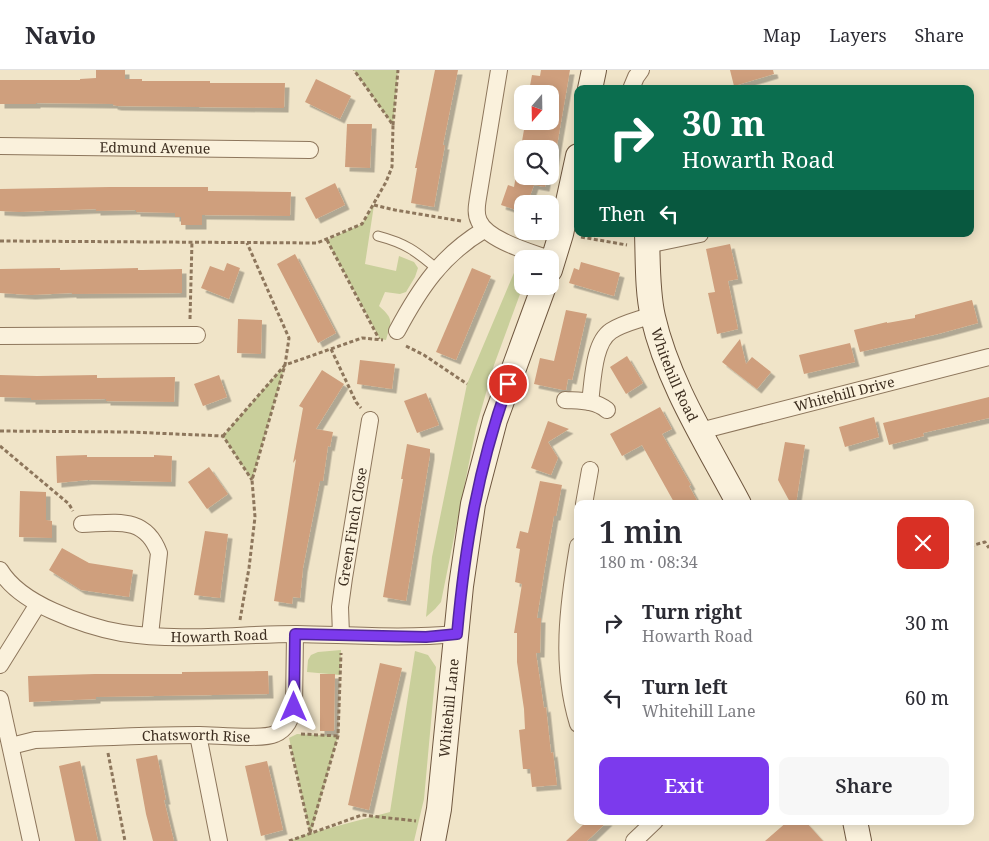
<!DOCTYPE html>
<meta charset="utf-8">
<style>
:root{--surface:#fff;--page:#f7f7f7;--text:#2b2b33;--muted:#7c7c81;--line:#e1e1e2;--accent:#7c3aed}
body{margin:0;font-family:"Noto Serif",serif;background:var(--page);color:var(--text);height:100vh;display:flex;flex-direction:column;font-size:19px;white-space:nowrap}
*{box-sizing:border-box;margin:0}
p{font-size:16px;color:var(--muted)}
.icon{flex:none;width:28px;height:28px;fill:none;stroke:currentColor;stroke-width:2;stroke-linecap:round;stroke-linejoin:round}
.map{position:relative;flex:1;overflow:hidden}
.panel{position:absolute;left:574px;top:430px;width:400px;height:325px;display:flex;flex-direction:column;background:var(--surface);border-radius:10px;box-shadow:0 2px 12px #0003}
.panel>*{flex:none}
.banner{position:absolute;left:574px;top:15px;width:400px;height:152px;border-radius:10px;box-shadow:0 2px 12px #0003;background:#0b6e4f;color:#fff;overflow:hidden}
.needle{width:32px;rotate:200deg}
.fabs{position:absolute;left:514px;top:15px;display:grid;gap:10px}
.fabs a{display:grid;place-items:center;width:45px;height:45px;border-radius:10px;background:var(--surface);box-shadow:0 2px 12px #0003;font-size:25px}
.pin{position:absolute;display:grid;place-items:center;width:42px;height:42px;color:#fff;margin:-21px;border:2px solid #fff;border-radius:50%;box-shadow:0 1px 5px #0007}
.me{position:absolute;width:55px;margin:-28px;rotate:0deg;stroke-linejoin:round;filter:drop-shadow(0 0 4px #0008)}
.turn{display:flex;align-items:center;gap:18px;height:105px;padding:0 25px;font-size:22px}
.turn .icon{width:65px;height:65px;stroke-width:2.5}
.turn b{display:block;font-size:35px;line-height:42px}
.then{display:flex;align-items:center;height:48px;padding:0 25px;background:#0003;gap:10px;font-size:19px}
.round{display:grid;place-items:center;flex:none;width:52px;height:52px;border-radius:10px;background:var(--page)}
.head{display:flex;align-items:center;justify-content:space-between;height:85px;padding:0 25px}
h1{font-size:30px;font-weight:600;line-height:38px}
.primary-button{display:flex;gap:10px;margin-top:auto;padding:10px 25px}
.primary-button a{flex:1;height:58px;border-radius:10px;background:var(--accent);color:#fff;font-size:20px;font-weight:600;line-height:58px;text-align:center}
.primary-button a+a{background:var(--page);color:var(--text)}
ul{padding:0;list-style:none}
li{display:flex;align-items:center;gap:15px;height:75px;padding:0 25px}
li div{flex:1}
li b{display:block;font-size:19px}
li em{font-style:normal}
header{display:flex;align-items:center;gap:30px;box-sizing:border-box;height:70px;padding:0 25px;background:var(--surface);border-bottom:1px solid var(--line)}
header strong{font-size:24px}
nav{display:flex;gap:28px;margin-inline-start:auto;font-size:18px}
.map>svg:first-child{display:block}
.green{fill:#c9cf9b}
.building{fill:#cf9f7d;filter:url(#shadow)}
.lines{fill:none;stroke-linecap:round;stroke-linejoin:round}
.lane-casing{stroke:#8d765c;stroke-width:11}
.street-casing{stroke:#8d765c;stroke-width:18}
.secondary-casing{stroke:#6f573f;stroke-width:26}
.path{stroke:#8d765c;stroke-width:3;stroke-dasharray:4 2.5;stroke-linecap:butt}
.lane{stroke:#faf1dc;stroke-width:9}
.street{stroke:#faf1dc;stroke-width:16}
.secondary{stroke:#faf1dc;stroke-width:24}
.route-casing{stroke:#51269a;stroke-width:12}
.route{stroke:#7c3aed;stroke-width:9}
.labels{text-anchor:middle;stroke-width:4;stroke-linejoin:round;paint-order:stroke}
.street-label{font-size:14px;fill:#3d2e20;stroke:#f7eed8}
</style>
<header>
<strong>Navio</strong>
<nav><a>Map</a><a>Layers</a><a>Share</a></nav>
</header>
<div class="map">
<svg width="989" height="771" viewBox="0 0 989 771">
<defs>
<filter id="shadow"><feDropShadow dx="4.5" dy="4.5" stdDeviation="0" flood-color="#0004"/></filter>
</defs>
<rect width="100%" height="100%" fill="#f0e4c8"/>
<g class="green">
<path d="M354 0H398L393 55Z"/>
<path d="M374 135 365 194 396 201 399 186 414 192 418 198 415 207 406 222 400 224 385 222 379 236C395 250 391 252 386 270L380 269 327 170 362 154Z"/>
<path d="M519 191 522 193 523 216 494 295 476 358 441 532 435 539 426 547 432 487 467 314Z"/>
<path d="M285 295 252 410 223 366Z"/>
<path d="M341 580 340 605 307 602 308 590 311 585 318 582Z"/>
<path d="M415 581 428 585 436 597 424 729 414 771H289L310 763 289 668 297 664 338 666 311 763 390 742Z"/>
</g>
<g class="building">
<path d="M96 0H125V9H142V11H210V13H285L284 38 117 36 113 35V34L36 33V34H0V10H80V9L96 8Z"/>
<path d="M435 0H458L443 75H445L434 137 411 133 417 98H415Z"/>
<path d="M541 0H570L554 93H550V79H522V106H547L545 117 534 115 527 134H522V142L501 135 508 115 514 117 525 54 532 55 533 51H550V24H537L529 21 532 5 540 6Z"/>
<path d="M730 0H773L774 4 734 16Z"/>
<path d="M316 9 351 26 340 49 305 32Z"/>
<path d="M347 54H372L370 98 345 97Z"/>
<path d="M335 113 345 135 316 149 305 128Z"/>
<path d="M110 117H208V121L291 122 290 146 202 145V155H181V147H175V143L136 142V140L96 141V139L19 142 0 141V119Z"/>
<path d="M730 174 738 209 728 211 738 259 717 264 708 223 715 222 706 179Z"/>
<path d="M295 184 336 263 318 273 277 194Z"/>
<path d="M581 192 620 203 614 226 569 213 574 198 579 200Z"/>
<path d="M227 193 240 198 229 229 201 218 210 196 224 201Z"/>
<path d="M60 198V200L138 198V200H143L182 199V223L72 224V223L31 225 0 223V199Z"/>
<path d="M472 198 491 206 456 290 436 282Z"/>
<path d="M972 230 978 253 938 264 860 282 854 260 887 252V253L915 248V245Z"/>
<path d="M566 240 587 244 572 310 568 309 566 320H563L534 314 540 288 554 291Z"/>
<path d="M238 249 262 250 261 284 237 283Z"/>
<path d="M740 269 746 294 752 287 771 302 757 319 722 292Z"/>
<path d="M850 273 855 292 804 304 799 285Z"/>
<path d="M627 286 643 313 626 324 610 297Z"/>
<path d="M360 290 395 294 392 319 357 314Z"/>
<path d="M322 300 344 314 316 359 333 362 330 377 328 376 323 411H320L303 498 300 528 293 527 292 534 274 531 296 389 293 393 303 338 299 336Z"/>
<path d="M0 305 37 306 97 305V308L175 307 174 332 106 331V329L31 330V328L0 327Z"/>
<path d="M219 305 227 327 203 336 194 314Z"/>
<path d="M426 323 439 355 417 363 404 331Z"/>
<path d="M989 327V348L923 363 924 366 889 375 883 353Z"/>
<path d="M660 337 672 359 662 364 691 415 689 416 699 434H675L642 375 622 386 610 364Z"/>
<path d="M874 347 879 367 845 377 839 357Z"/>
<path d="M548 351 569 359 548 372 558 388 551 405 531 398Z"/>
<path d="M785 372 805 375 796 434H791L778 410Z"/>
<path d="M407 374 430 379V385L406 531 383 527 403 409H401Z"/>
<path d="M87 385V387H154V385L172 386 171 412 88 410 57 413 56 386Z"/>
<path d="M209 397 228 424 207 439 188 412Z"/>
<path d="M540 411 562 415 556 446H554L545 497 537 548H541L540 583H536L544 638 546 637 551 683 553 682 557 715 532 717 530 699H523L519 660 525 659 524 639 517 592V563H514L522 514 515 512 520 479 516 478 520 461 528 463Z"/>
<path d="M20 421 46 422V450L52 451V468L19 467Z"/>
<path d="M205 461 228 464 220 528 194 525Z"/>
<path d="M62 478 89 493 133 500 129 527 81 520 49 500Z"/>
<path d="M380 593 402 598 369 740 348 735Z"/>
<path d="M268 601 269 624 96 627V629L29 632 28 606 95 604H182V602Z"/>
<path d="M320 604H335L334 661H320Z"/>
<path d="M157 685 166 730H164L174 771H153L146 744 136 689Z"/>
<path d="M80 691 90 736 98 771H75L59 696Z"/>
<path d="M267 691 283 760 261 766 245 696Z"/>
<path d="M587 751H608L587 771H566Z"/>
<path d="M788 751H805L823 771H765Z"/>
</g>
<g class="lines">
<g class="lane-casing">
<path id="lane" d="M378 166C405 173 416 181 437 199"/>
</g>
<g class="street-casing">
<g id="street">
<path d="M499 0 478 128C477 135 475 143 479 151 487 170 530 182 549 189"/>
<path d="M631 19 636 7 641 0"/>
<path id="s1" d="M0 76 310 80"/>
<path d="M647 175 700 164"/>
<path d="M397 261C420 218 442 185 484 160"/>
<path d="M0 266 197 265"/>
<path d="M565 330C580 331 595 330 607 340"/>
<path d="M590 332C593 312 593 273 611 261 623 253 639 250 652 245"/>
<path id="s2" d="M700 361 989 287"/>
<path d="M584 434 590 400"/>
<path d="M82 454C115 453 145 445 159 483L150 565"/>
<path d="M578 476C568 535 560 596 578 654"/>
<path id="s3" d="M0 500C12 520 33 532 53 541 75 551 98 559 122 563 179 572 240 564 297 564 350 565 404 569 457 564"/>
<path id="s4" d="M341 565 340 537 344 508 370 350"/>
<path d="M0 595 38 534"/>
<path d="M0 629 31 771"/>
<path d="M198 665 219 771"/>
<path id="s5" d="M11 676 35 670C89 668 144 665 199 665 216 665 262 670 275 664 287 659 291 648 294 637L295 564"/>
<path d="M634 771 655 751"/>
</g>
</g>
<g class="secondary-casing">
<g id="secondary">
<path d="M590 19 594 0"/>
<path id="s6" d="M647 164C648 191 647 221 653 247 668 313 708 375 739 434"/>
<path d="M550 200 561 164 578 86"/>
<path d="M855 751 859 771"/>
<path id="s7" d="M433 771 439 739 461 516 473 434 495 350 544 216"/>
</g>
</g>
<g class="path">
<path d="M393 55 398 0"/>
<path d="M374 135 395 140 461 151"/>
<path d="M581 167 627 175"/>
<path d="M327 170 379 269"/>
<path d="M0 171 317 173 362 154 386 112 392 97 393 55 354 0"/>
<path d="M190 249 192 171"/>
<path d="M406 276 424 285 467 314"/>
<path d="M331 279 356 332 361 338"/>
<path d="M0 361 129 362 223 366 252 410"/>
<path d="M223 366 285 295 362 268 383 270"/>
<path d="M0 376 69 434 73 441"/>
<path d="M970 476 985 472 989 478"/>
<path d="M240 550 249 498 255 447 252 410 285 295 289 268 247 173"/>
<path d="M301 664 338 666"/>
<path d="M290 675 310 762"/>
<path d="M108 683 125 771"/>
<path d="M310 763 338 666 341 583"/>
<path d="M289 771 362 745 416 751"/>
</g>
<use href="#lane" class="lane"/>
<use href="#street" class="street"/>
<use href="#secondary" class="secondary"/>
</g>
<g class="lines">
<g class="route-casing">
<path id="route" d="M294 637 295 564 426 567 457 564C465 475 478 398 508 314"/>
</g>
<use href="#route" class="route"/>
</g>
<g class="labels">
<g class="street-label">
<text dy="5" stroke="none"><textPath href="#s1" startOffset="155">Edmund Avenue</textPath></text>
<text dy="5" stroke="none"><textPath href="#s6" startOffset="145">Whitehill Road</textPath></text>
<text dy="5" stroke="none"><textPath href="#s2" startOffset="149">Whitehill Drive</textPath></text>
<text dy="5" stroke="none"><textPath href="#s4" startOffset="109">Green Finch Close</textPath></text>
<text dy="5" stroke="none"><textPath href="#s3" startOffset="238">Howarth Road</textPath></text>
<text dy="5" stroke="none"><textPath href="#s7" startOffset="134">Whitehill Lane</textPath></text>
<text dy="5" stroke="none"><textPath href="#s5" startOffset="186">Chatsworth Rise</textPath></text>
</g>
</g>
</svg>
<div class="fabs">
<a><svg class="needle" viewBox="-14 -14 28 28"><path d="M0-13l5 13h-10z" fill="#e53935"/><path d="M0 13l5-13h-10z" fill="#7c7c81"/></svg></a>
<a><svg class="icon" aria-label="search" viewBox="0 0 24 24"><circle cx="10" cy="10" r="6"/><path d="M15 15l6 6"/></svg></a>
<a>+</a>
<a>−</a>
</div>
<div class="pin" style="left:508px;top:314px;background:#d93025"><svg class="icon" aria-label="arrive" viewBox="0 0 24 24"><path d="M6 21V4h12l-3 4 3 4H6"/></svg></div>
<svg class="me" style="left:294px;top:637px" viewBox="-20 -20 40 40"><path d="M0-17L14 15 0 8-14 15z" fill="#7c3aed" stroke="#fff" stroke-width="4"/></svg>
<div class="banner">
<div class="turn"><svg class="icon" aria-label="right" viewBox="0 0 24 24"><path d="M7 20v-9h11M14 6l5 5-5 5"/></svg><div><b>30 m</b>Howarth Road</div></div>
<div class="then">Then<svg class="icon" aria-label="left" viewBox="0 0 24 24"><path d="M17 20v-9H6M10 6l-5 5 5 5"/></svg></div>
</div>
<section class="panel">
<div class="head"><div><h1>1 min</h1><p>180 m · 08:34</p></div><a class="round" style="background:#d93025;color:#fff"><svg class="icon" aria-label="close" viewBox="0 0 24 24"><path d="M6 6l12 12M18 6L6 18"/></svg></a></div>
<ul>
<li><svg class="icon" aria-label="right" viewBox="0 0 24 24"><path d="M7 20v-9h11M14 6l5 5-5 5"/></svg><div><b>Turn right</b><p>Howarth Road</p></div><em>30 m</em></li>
<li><svg class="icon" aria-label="left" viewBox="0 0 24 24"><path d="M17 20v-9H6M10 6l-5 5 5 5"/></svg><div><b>Turn left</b><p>Whitehill Lane</p></div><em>60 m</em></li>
</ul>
<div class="primary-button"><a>Exit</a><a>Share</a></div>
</section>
</div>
